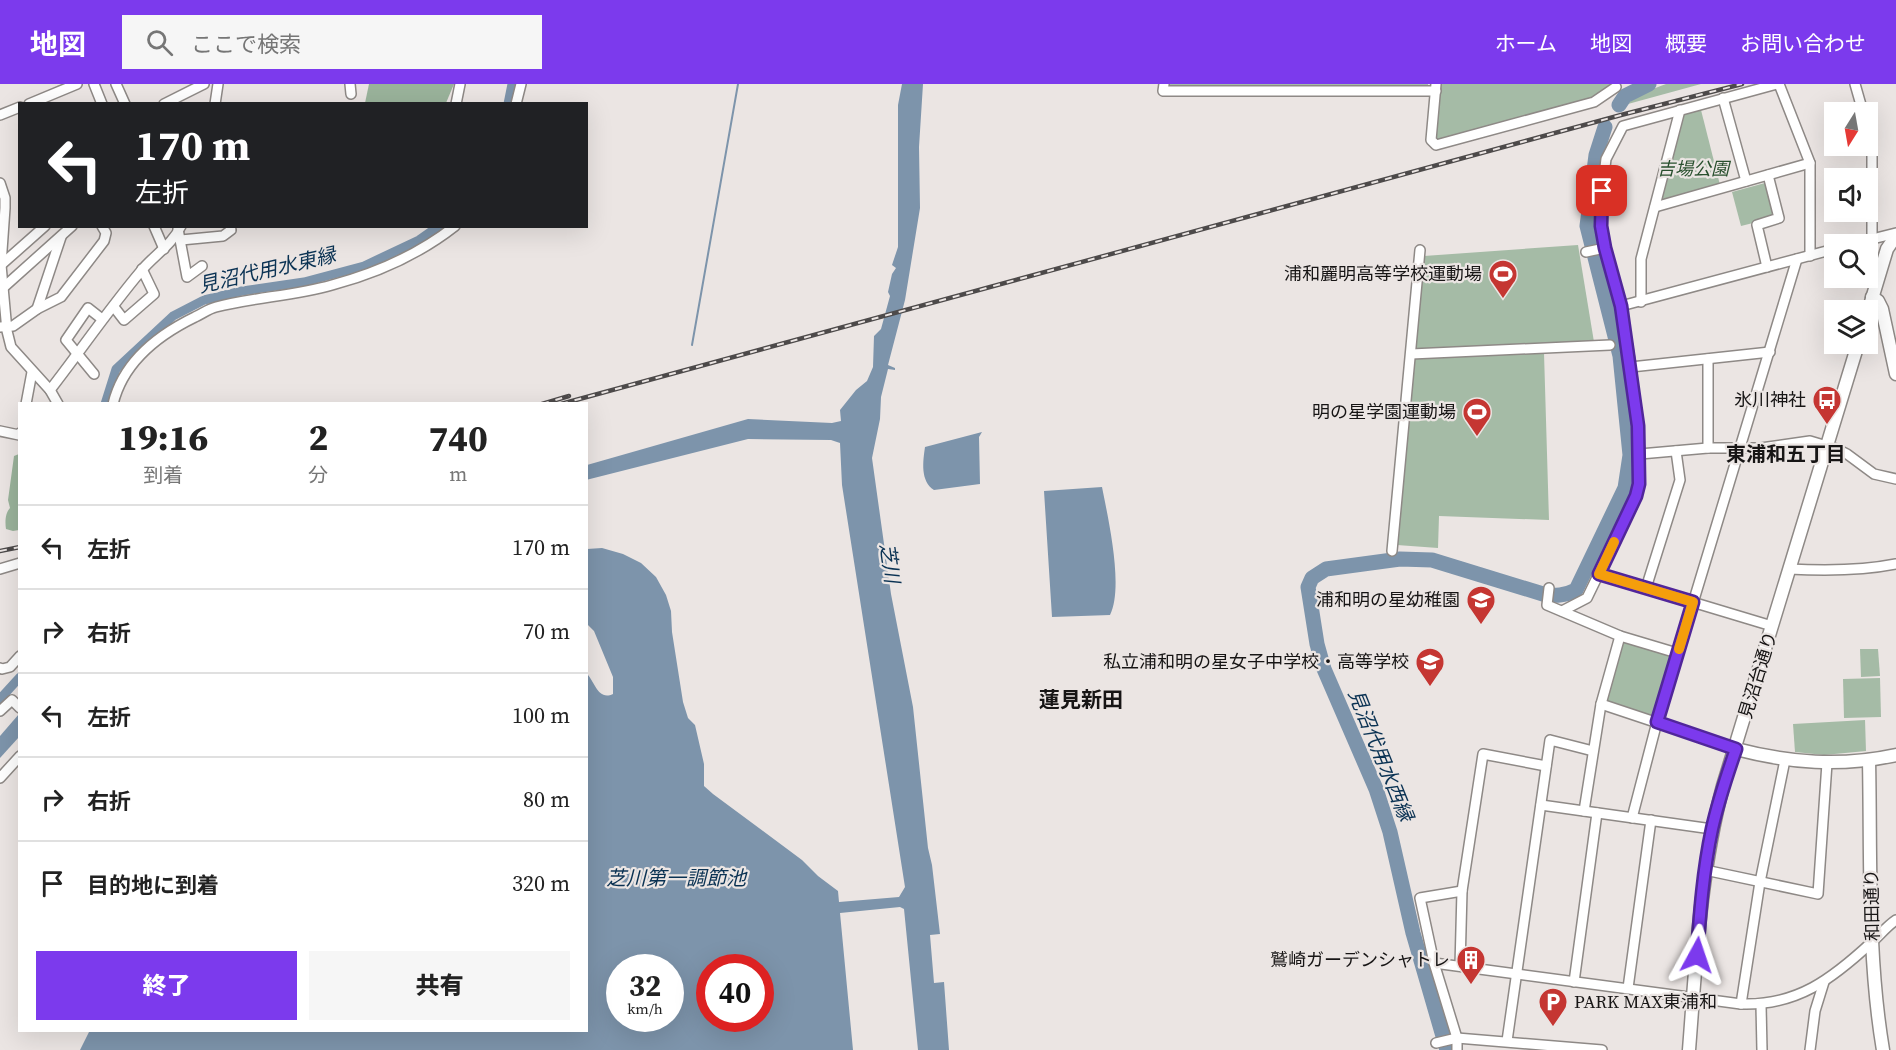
<!DOCTYPE html>
<html lang="ja">
<meta charset="utf-8">
<style>
:root{--surface:#fff;--page:#f6f6f6;--text:#222;--muted:#767676;--line:#e0e0e0;--accent:#7c3aed}
body{margin:0;font-family:"Source Serif 4","Noto Sans JP",serif;background:var(--page);color:var(--text);height:100vh;display:flex;flex-direction:column;font-size:22px;white-space:nowrap}
*{box-sizing:border-box;margin:0}
p{font-size:20px;color:var(--muted)}
.icon{flex:none;width:33px;height:33px;fill:none;stroke:currentColor;stroke-width:2;stroke-linecap:round;stroke-linejoin:round}
.map{position:relative;flex:1;overflow:hidden}
.details{position:absolute;left:18px;top:318px;width:570px;height:630px;display:flex;flex-direction:column;background:var(--surface);border-radius:0px;box-shadow:0 6px 24px #0002}
.details>*{flex:none}
.top-card{position:absolute;left:18px;top:18px;width:570px;height:126px;border-radius:0px;box-shadow:0 6px 24px #0002;background:#202124;color:#fff;overflow:hidden}
.needle{width:39px;rotate:191deg}
.buttons{position:absolute;left:1824px;top:18px;display:grid;gap:12px}
.buttons a{display:grid;place-items:center;width:54px;height:54px;border-radius:0px;background:var(--surface);box-shadow:0 6px 24px #0002;font-size:30px}
.speed{position:absolute;left:606px;top:870px;display:flex;gap:12px;font-size:30px;font-weight:700;text-align:center}
.speed>*{display:grid;place-content:center;width:78px;height:78px;border-radius:50%;background:var(--surface);box-shadow:0 6px 24px #0002;line-height:1}
.speed small{font-size:15px;font-weight:400}
.speed .limit{border:9px solid #d22;background:#fff;color:#111}
.pin{position:absolute;display:grid;place-items:center;width:51px;height:51px;color:#fff;margin:-26px;border-radius:12px;box-shadow:0 3px 9px #0006}
.me{position:absolute;width:66px;margin:-33px;rotate:5deg;stroke-linejoin:round;filter:drop-shadow(0 0 4px #0008)}
.turn{display:flex;align-items:center;gap:21px;height:126px;padding:0 18px;font-size:27px}
.turn .icon{width:78px;height:78px;stroke-width:2.5}
.turn b{display:block;font-size:42px;line-height:51px}
.eta{display:flex;justify-content:space-evenly;align-items:center;height:102px;text-align:center}
.eta b{font-size:36px;font-weight:800;line-height:42px}
.action{display:flex;gap:12px;margin-top:auto;padding:12px 18px}
.action a{flex:1;height:69px;border-radius:0px;background:var(--accent);color:#fff;font-size:24px;font-weight:800;line-height:69px;text-align:center}
.action a+a{background:var(--page);color:var(--text)}
ul{padding:0;list-style:none}
li{display:flex;align-items:center;gap:18px;height:84px;padding:0 18px;border-top:2px solid var(--line)}
li div{flex:1}
li b{display:block;font-size:22px}
li em{font-style:normal}
header{display:flex;align-items:center;gap:36px;box-sizing:border-box;height:84px;padding:0 30px;background:var(--accent);color:#fff}
header strong{font-size:28px}
nav{display:flex;gap:33px;margin-inline-start:auto;font-size:21px}
.search{width:420px;height:54px;background:var(--page);display:flex;align-items:center;gap:15px;box-sizing:border-box;padding:0 21px;border-radius:0px;color:var(--muted);font-size:22px}
.map>svg:first-child{display:block}
.green{fill:#a5bba6}
.forest{fill:#9ab39b}
.water{fill:#7d94ab;fill-rule:evenodd}
.lines{fill:none;stroke-linecap:round;stroke-linejoin:round}
.stream{stroke:#7d94ab;stroke-width:2}
.canal{stroke:#7d94ab;stroke-width:9}
.river{stroke:#7d94ab;stroke-width:15}
.street-casing{stroke:#8e8986;stroke-width:12}
.secondary-casing{stroke:#8e8986;stroke-width:15}
.street{stroke:#fff;stroke-width:9}
.secondary{stroke:#fff;stroke-width:12}
.rail-casing{stroke:#4d4a4a;stroke-width:4.5}
.rail{stroke:#ebe5e3;stroke-width:2;stroke-dasharray:7;stroke-linecap:butt}
.route-casing{stroke:#51269a;stroke-width:15}
.route{stroke:#7c3aed;stroke-width:10}
.slow{stroke:#f59e0b;stroke-width:10}
.labels{text-anchor:middle;stroke-width:4.5;stroke-linejoin:round;paint-order:stroke}
.park-label{font-size:18px;font-style:italic;fill:#29502e;stroke:#ebe5e3}
.poi-label{font-size:18px;fill:#171515;stroke:#ebe5e3;text-anchor:end}
.street-label{font-size:18px;fill:#171515;stroke:#ebe5e3}
.water-label{font-size:20px;font-style:italic;fill:#0a3253;stroke:#ebe5e3}
.neighbourhood-label{font-size:20px;font-weight:bold;fill:#171515;stroke:#ebe5e3}
.quarter-label{font-size:21px;font-weight:bold;fill:#171515;stroke:#ebe5e3}
</style>
<header>
<strong>地図</strong>
<div class="search"><svg class="icon" aria-label="search" viewBox="0 0 24 24"><circle cx="10" cy="10" r="6"/><path d="M15 15l6 6"/></svg>ここで検索</div>
<nav><a>ホーム</a><a>地図</a><a>概要</a><a>お問い合わせ</a></nav>
</header>
<div class="map">
<svg width="1896" height="966" viewBox="0 0 1896 966">
<rect width="100%" height="100%" fill="#ebe5e3"/>
<g class="green">
<path d="M1167 0H1428V2L1167 4Z"/>
<path d="M1441 0H1612L1589 16 1439 56 1436 54Z"/>
<path d="M1666 0H1701L1628 20C1636 9 1654 5 1666 0Z"/>
<path d="M1701 26 1720 101 1665 117 1661 112 1685 29Z"/>
<path d="M1765 99 1768 101 1776 130 1773 134 1741 142 1732 108Z"/>
<path d="M1578 161 1594 258 1414 266 1424 172Z"/>
<path d="M1544 269 1549 436 1439 432 1438 464 1397 461 1413 275Z"/>
<path d="M1626 556 1671 571 1673 574 1656 630 1653 632 1607 619 1605 616 1622 559Z"/>
<path d="M1860 565H1878L1880 592 1861 593Z"/>
<path d="M1880 594 1881 633 1844 634 1843 595Z"/>
<path d="M1865 636 1866 667 1824 671 1795 668 1793 640Z"/>
</g>
<g class="forest">
<path d="M369 0H454L446 19H365Z"/>
<path d="M19 370V446L13 447 6 445C5 439 5 429 10 424L8 416 14 372Z"/>
</g>
<g class="water">
<path d="M902 0H923L919 63 920 124 905 216 888 281 895 284V286L888 285 881 313 880 335 872 374 891 510 913 623 928 764 932 781 940 850 930 851 934 899 944 898 949 966H918L904 825 900 823 840 829 853 966H80L90 946H586L587 590C595 598 598 617 613 610V593L594 547 587 540V465L602 464 623 470 641 479 656 493 666 511 671 527 672 548 683 618 688 634 695 641 704 680V702L713 710 802 776 818 792 838 807 839 818 899 813 905 803 842 401 840 359 831 356 748 355 586 396 587 381 748 335 832 339 841 337 840 326 856 306 867 297 873 283 874 252 881 245 890 212 888 208 892 190 896 184 892 181 898 163V21ZM620 884H670V934H620ZM710 884H760V934H710Z"/>
<path d="M982 348 979 353 980 400 934 406C920 397 923 377 925 363Z"/>
<path d="M1102 403C1108 434 1124 503 1110 531L1052 533 1044 407Z"/>
<path d="M19 630V653L0 674V652Z"/>
</g>
<g class="lines">
<path class="stream" d="M692 261 738 0"/>
<g class="canal">
<path d="M508 20 512 0"/>
<path d="M105 320 116 285 173 232 204 216 242 207 304 198 364 182 419 156 439 142"/>
<path d="M0 615 20 593"/>
</g>
<g class="river">
<path d="M1619 21 1625 12 1649 0"/>
<path d="M1447 966 1413 849 1390 748 1376 705 1324 585 1317 560 1308 503 1312 494 1326 485 1400 475 1432 476 1543 510C1556 512 1564 512 1576 506L1625 404 1630 371 1620 272 1587 142 1596 71 1605 43"/>
</g>
<g class="street-casing">
<g id="street">
<path d="M94 0 102 20"/>
<path d="M116 0 125 20"/>
<path d="M350 0 351 10"/>
<path d="M1164 0 1163 7H1436"/>
<path d="M1436 0 1431 56 1436 61 1594 18 1616 3"/>
<path d="M1779 0 1810 79V172"/>
<path d="M1855 0 1863 28"/>
<path d="M1723 14 1746 97"/>
<path d="M29 20 77 0"/>
<path d="M164 20 204 0"/>
<path d="M215 20 218 0"/>
<path d="M456 20 460 0"/>
<path d="M516 20 521 0"/>
<path d="M0 31 20 23"/>
<path d="M1868 42 1872 56V155"/>
<path d="M0 99 5 114V124L1 181 7 247 11 263 50 306 58 320"/>
<path d="M1655 123 1810 79"/>
<path d="M154 142 164 165"/>
<path d="M178 145 187 193 202 182"/>
<path d="M181 156 223 152 231 146 230 142"/>
<path d="M1852 160 1896 149"/>
<path d="M1586 168 1605 164"/>
<path d="M1 181 45 142"/>
<path d="M1767 183 1757 141 1779 134 1768 91"/>
<path d="M4 203 72 142"/>
<path d="M1641 218V175L1680 26"/>
<path d="M1621 222 1834 165"/>
<path d="M114 223 124 236 154 210 142 185"/>
<path d="M37 225 61 153"/>
<path d="M0 243 13 242 37 225 61 213 104 157 106 149 102 142"/>
<path d="M1411 270 1610 261"/>
<path d="M1631 283 1770 268"/>
<path d="M94 290 66 256 88 224 102 235"/>
<path d="M50 306C81 266 109 225 141 187 153 172 172 161 181 142"/>
<path d="M26 320 32 288"/>
<path d="M113 320C123 278 158 251 195 233 202 230 208 225 216 223 254 213 294 212 332 201 377 189 418 171 455 142"/>
<path d="M0 347 19 351 20 349"/>
<path d="M1708 364V275"/>
<path d="M1640 370 1708 364H1761L1810 357 1837 365 1847 370 1874 390 1896 395"/>
<path d="M1392 467 1420 166"/>
<path d="M0 485 20 479"/>
<path d="M1789 485C1825 487 1861 487 1896 480"/>
<path d="M1599 490 1772 542"/>
<path d="M1549 504 1547 521 1620 552 1677 569"/>
<path d="M1646 504 1680 396 1676 367"/>
<path d="M1562 527 1587 514 1636 413 1639 400 1640 370 1631 283 1621 222 1605 164 1601 142 1602 107 1606 75 1623 42 1777 0"/>
<path d="M0 584 2 585 10 583 20 572"/>
<path d="M1601 620 1736 665"/>
<path d="M0 627 12 616 20 624"/>
<path d="M0 694 20 672"/>
<path d="M1541 721 1712 745"/>
<path d="M1584 727 1601 620 1620 552"/>
<path d="M1632 734 1657 638 1797 175"/>
<path d="M1705 786 1818 810 1827 679"/>
<path d="M1434 879 1741 920C1797 922 1832 895 1872 858 1880 851 1887 842 1896 836"/>
<path d="M1460 882 1462 807 1483 670 1546 682"/>
<path d="M1574 898 1597 729"/>
<path d="M1628 904 1651 736"/>
<path d="M1741 920 1760 798 1785 676"/>
<path d="M1761 921 1762 966"/>
<path d="M1507 957 1550 656 1593 667"/>
<path d="M1436 959 1457 954 1602 966"/>
<path d="M1457 966V954L1434 879 1420 814 1462 807"/>
<path d="M1810 966 1815 927 1824 898"/>
</g>
</g>
<g class="secondary-casing">
<g id="secondary">
<path d="M1872 213 1878 217 1882 225 1896 290"/>
<path d="M1868 228 1887 165 1896 152"/>
<path d="M1736 665C1790 679 1840 683 1896 671"/>
<path d="M1869 676C1871 773 1867 871 1883 966"/>
<path d="M1689 966C1696 877 1700 789 1723 702L1858 260"/>
</g>
</g>
<use href="#street" class="street"/>
<use href="#secondary" class="secondary"/>
<g class="rail-casing">
<g id="rail">
<path d="M542 320 569 312"/>
<path d="M561 320 1621 31 1742 0"/>
<path d="M0 467 20 463"/>
</g>
</g>
<use href="#rail" class="rail"/>
</g>
<g class="lines">
<g class="route-casing">
<path id="route" d="M1602 107 1601 142 1605 164 1621 222 1638 342 1639 400 1636 412 1599 490 1693 518 1657 638 1736 665C1727 691 1718 718 1712 745 1703 787 1700 829 1697 871"/>
</g>
<use href="#route" class="route"/>
<path class="slow" d="M1614 458 1599 490 1693 518 1679 565"/>
</g>
<defs>
<g id="stadium-pin" transform="scale(1.5)"><path d="M0 17L-7.5 6A9.5 9.5 0 1 1 7.5 6Z" fill="#c53632" stroke="#ebe5e3"/><path d="M0-5a6.5 5 0 1 0 0 10a6.5 5 0 1 0 0-10ZM-3.5-1.8h7v3.6h-7Z" fill="#fff"/></g>
<g id="bus-pin" transform="scale(1.5)"><path d="M0 17L-7.5 6A9.5 9.5 0 1 1 7.5 6Z" fill="#c53632" stroke="#ebe5e3"/><path d="M-5-6H5V4H4V6H2V4H-2V6H-4V4H-5ZM-3.5-4V0h7V-4ZM-3.5 1.2v1.5H-2V1.2ZM2 1.2v1.5H3.5V1.2Z" fill="#fff"/></g>
<g id="school-pin" transform="scale(1.5)"><path d="M0 17L-7.5 6A9.5 9.5 0 1 1 7.5 6Z" fill="#c53632" stroke="#ebe5e3"/><path d="M0-5L7-2L0 1L-7-2ZM-4 1L0 2.5L4 1V4Q0 6-4 4Z" fill="#fff"/></g>
<g id="building-pin" transform="scale(1.5)"><path d="M0 17L-7.5 6A9.5 9.5 0 1 1 7.5 6Z" fill="#c53632" stroke="#ebe5e3"/><path d="M-4-6H4V6H1V3H-1V6H-4ZM-2.5-4.3h1.7v1.8h-1.7ZM.8-4.3h1.7v1.8H.8ZM-2.5-1h1.7V.8h-1.7ZM.8-1h1.7V.8H.8Z" fill="#fff"/></g>
<g id="parking-pin" transform="scale(1.5)"><path d="M0 17L-7.5 6A9.5 9.5 0 1 1 7.5 6Z" fill="#c53632" stroke="#ebe5e3"/><path d="M-3.5-5.5H1a3.5 3.5 0 0 1 0 7H-1V5.5H-3.5ZM-1-3.4V-.6H.8a1.4 1.4 0 0 0 0-2.8Z" fill="#fff"/></g>
</defs>
<g fill-rule="evenodd">
<use href="#stadium-pin" x="1503" y="190"/>
<use href="#bus-pin" x="1827" y="316"/>
<use href="#stadium-pin" x="1477" y="328"/>
<use href="#school-pin" x="1481" y="516"/>
<use href="#school-pin" x="1430" y="578"/>
<use href="#building-pin" x="1471" y="876"/>
<use href="#parking-pin" x="1553" y="918"/>
</g>
<g class="labels">
<g class="park-label">
<text x="1693" y="91">吉場公園</text>
</g>
<g class="poi-label">
<text x="1482" y="196">浦和麗明高等学校運動場</text>
<text x="1806" y="322">氷川神社</text>
<text x="1456" y="334">明の星学園運動場</text>
<text x="1460" y="522">浦和明の星幼稚園</text>
<text x="1409" y="584">私立浦和明の星女子中学校・高等学校</text>
<text x="1450" y="882">鷲崎ガーデンシャトレ</text>
<text x="1574" y="924" text-anchor="start">PARK MAX東浦和</text>
</g>
<g class="street-label">
<text transform="translate(1758 591) rotate(-73)" y="6">見沼台通り</text>
<text transform="translate(1872 821) rotate(-91)" y="6">和田通り</text>
</g>
<g class="water-label">
<text transform="translate(267 186) rotate(-13)" y="7">見沼代用水東縁</text>
<text transform="translate(890 479) rotate(82)" y="7">芝川</text>
<text transform="translate(1381 671) rotate(68)" y="7">見沼代用水西縁</text>
<text x="676" y="801">芝川第一調節池</text>
</g>
<g class="neighbourhood-label">
<text x="1786" y="377">東浦和五丁目</text>
</g>
<g class="quarter-label">
<text x="1081" y="623">蓮見新田</text>
</g>
</g>
</svg>
<div class="buttons">
<a><svg class="needle" viewBox="-14 -14 28 28"><path d="M0-13l5 13h-10z" fill="#e53935"/><path d="M0 13l5-13h-10z" fill="#767676"/></svg></a>
<a><svg class="icon" aria-label="sound" viewBox="0 0 24 24"><path d="M4 9h4l5-4v14l-5-4H4zM17 9q2 3 0 6"/></svg></a>
<a><svg class="icon" aria-label="search" viewBox="0 0 24 24"><circle cx="10" cy="10" r="6"/><path d="M15 15l6 6"/></svg></a>
<a><svg class="icon" aria-label="layers" viewBox="0 0 24 24"><path d="M12 4l9 5-9 5-9-5zM3 14l9 5 9-5"/></svg></a>
</div>
<div class="speed"><div>32<small>km/h</small></div><div class="limit">40</div></div>
<div class="pin" style="left:1602px;top:107px;background:#d93025"><svg class="icon" aria-label="arrive" viewBox="0 0 24 24"><path d="M6 21V4h12l-3 4 3 4H6"/></svg></div>
<svg class="me" style="left:1697px;top:871px" viewBox="-20 -20 40 40"><path d="M0-17L14 15 0 8-14 15z" fill="#7c3aed" stroke="#fff" stroke-width="4"/></svg>
<div class="top-card">
<div class="turn"><svg class="icon" aria-label="left" viewBox="0 0 24 24"><path d="M17 20v-9H6M10 6l-5 5 5 5"/></svg><div><b>170 m</b>左折</div></div>
</div>
<section class="details">
<div class="eta">
<div><b>19:16</b><p>到着</p></div>
<div><b>2</b><p>分</p></div>
<div><b>740</b><p>m</p></div>
</div>
<ul>
<li><svg class="icon" aria-label="left" viewBox="0 0 24 24"><path d="M17 20v-9H6M10 6l-5 5 5 5"/></svg><div><b>左折</b></div><em>170 m</em></li>
<li><svg class="icon" aria-label="right" viewBox="0 0 24 24"><path d="M7 20v-9h11M14 6l5 5-5 5"/></svg><div><b>右折</b></div><em>70 m</em></li>
<li><svg class="icon" aria-label="left" viewBox="0 0 24 24"><path d="M17 20v-9H6M10 6l-5 5 5 5"/></svg><div><b>左折</b></div><em>100 m</em></li>
<li><svg class="icon" aria-label="right" viewBox="0 0 24 24"><path d="M7 20v-9h11M14 6l5 5-5 5"/></svg><div><b>右折</b></div><em>80 m</em></li>
<li><svg class="icon" aria-label="arrive" viewBox="0 0 24 24"><path d="M6 21V4h12l-3 4 3 4H6"/></svg><div><b>目的地に到着</b></div><em>320 m</em></li>
</ul>
<div class="action"><a>終了</a><a>共有</a></div>
</section>
</div>
